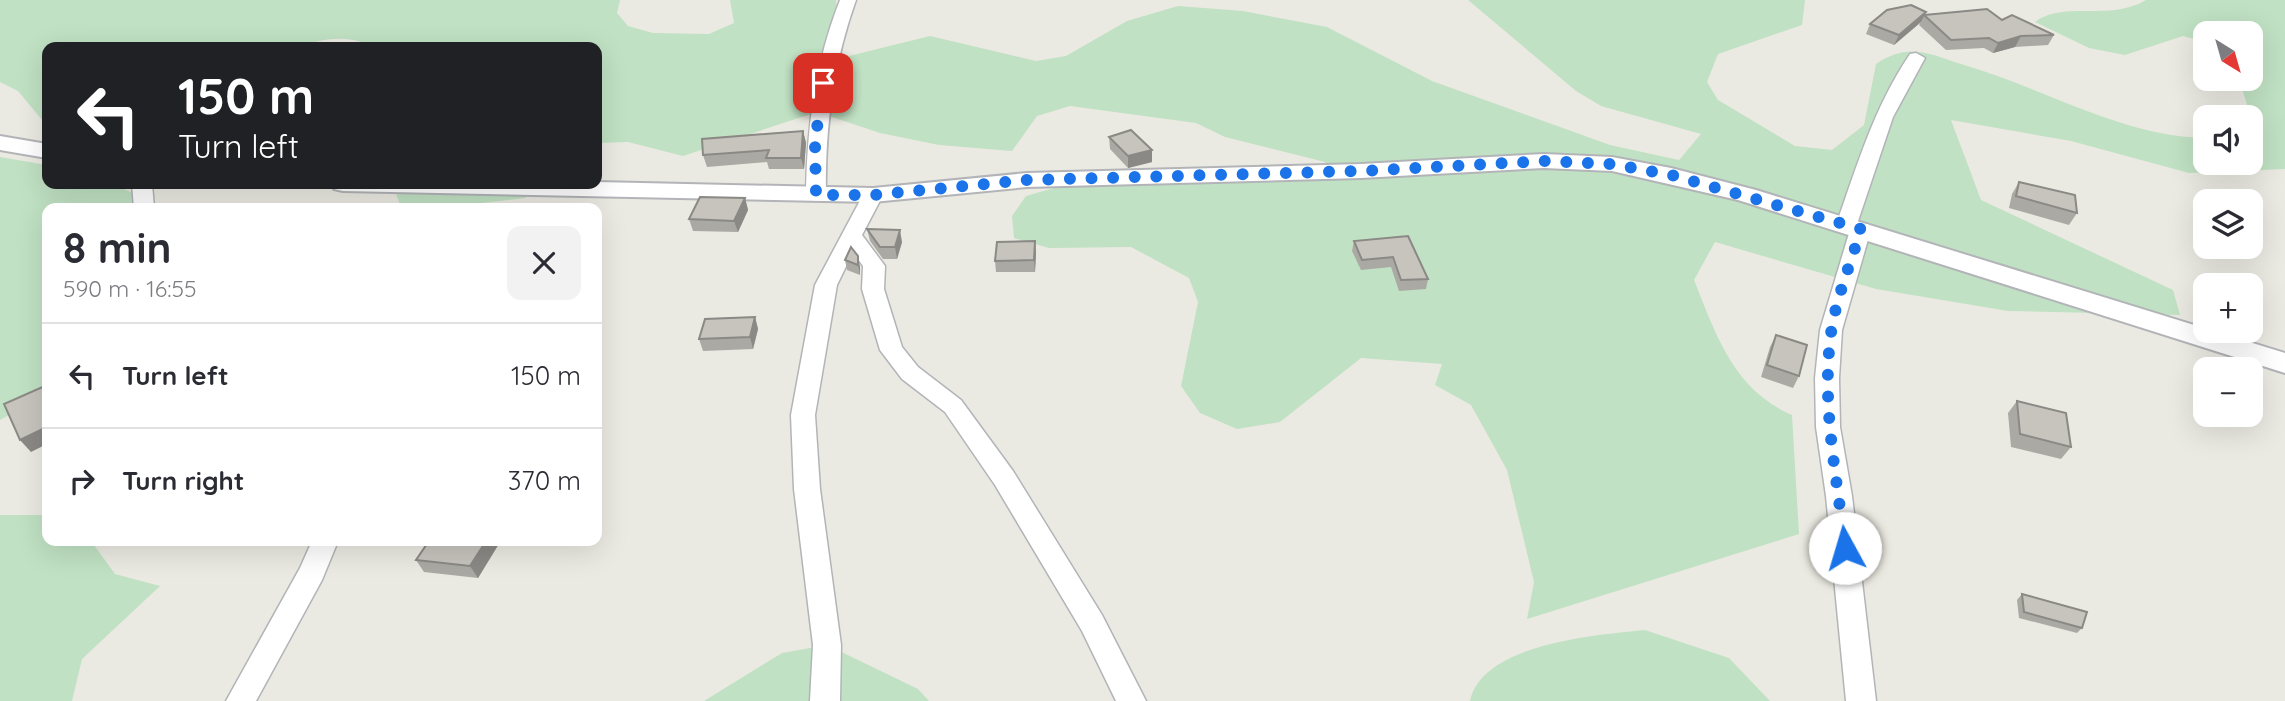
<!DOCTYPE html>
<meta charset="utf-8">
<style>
:root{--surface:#fff;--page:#f2f2f3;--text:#2b2b33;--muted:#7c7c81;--line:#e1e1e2}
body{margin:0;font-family:Quicksand,sans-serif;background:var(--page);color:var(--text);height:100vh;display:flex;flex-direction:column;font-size:26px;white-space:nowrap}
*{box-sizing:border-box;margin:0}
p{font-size:23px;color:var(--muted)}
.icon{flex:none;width:38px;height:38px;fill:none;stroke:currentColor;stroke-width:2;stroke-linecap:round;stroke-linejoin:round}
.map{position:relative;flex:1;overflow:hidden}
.sheet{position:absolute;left:42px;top:203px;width:560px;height:343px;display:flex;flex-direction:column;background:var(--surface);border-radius:14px;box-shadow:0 7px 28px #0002}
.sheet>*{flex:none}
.top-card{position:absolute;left:42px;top:42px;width:560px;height:147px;border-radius:14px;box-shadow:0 7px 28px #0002;background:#202124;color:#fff;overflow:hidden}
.needle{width:46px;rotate:143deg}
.buttons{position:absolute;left:2193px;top:21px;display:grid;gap:14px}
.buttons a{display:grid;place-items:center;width:70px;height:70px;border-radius:14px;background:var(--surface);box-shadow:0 7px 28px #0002;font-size:35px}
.pin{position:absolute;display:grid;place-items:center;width:60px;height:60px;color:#fff;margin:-30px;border-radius:14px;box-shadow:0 4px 10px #0006}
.me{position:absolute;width:77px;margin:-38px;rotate:354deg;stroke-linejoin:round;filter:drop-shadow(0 0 5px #0008)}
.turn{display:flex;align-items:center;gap:24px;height:147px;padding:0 21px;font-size:32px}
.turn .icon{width:91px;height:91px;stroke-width:2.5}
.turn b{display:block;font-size:49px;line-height:60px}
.round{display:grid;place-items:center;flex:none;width:74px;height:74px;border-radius:14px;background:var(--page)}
.headline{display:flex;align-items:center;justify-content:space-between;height:119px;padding:0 21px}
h1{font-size:42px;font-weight:700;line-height:52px}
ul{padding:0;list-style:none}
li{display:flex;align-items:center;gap:21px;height:105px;padding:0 21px;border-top:2px solid var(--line)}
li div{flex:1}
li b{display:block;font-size:26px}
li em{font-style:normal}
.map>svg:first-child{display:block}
.green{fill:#c0e1c3}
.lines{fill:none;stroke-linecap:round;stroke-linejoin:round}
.minor-casing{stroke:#b2b4b8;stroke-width:3}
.tertiary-casing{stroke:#b2b4b8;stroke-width:4}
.minor{fill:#fff;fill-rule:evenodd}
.tertiary{fill:#fff;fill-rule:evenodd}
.wall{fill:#aba9a3}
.shaded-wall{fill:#8b8985}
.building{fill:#c7c4be;stroke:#8b8985;stroke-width:2}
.route{stroke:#1a73e8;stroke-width:12;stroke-dasharray:0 21.6}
</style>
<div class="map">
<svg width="2285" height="701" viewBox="0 0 2285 701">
<rect width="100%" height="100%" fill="#ebeae2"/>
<g class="green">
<path d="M0 0H620L617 13 628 26 653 33 709 34 734 23 730 0H836L841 58 930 36 1036 61 1066 56 1127 21 1178 6 1243 11 1327 27 1432 81 1610 145 1679 160 1701 134 1601 106 1576 91 1468 0H1805L1802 25 1718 54 1707 82 1718 100 1795 146 1832 150 1864 125 1876 64C1889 55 1903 50 1920 52 1934 54 1948 60 1961 64 2042 87 2120 136 2205 138V163H2250L2253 124 2239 79H2250V33H2205V42L2183 36 2125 55 2089 48 2035 22C2063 0 2110 22 2146 0H2285V169L2189 173 2071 141 1951 120 1981 200 2173 290 2180 315 2008 311 1876 289 1715 242 1694 280C1716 335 1734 390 1792 415L1799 534 1527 619 1534 582 1507 470 1471 405 1435 385 1442 364 1361 358 1280 422 1237 429 1200 413 1181 386 1198 302 1189 278 1131 247 1049 248 1014 238 1012 216 1026 196 1061 186 1330 177 1325 162 1225 137 1196 123 1070 106 1037 116 1012 151 939 145 880 133 817 112 683 156 628 142 597 143V47H374C347 34 326 38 297 47H47V126L18 91 0 82Z"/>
<path d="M0 157 47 165V184C96 184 114 175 154 208H47V395L0 420Z"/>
<path d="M538 184 525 198 437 208 400 204 393 186Z"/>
<path d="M0 515H47V541H91L115 574 160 586 82 659 72 701H0Z"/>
<path d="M1645 630 1729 658 1770 701H1470C1482 643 1598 635 1645 630Z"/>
<path d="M827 645 918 689 929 701H704L782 653Z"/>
</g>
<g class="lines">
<g class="minor-casing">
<g id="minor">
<path d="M840 0H856C833 64 825 127 826 195L816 201 806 195C807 127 815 63 840 0Z"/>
<path d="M1916 53 1925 58 1893 117 1857 224H1868L1871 229 1842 330 1839 378 1840 427 1852 496 1876 701H1846L1826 496 1816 427 1815 378 1820 330 1850 230 1839 229 1836 225C1857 166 1874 107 1910 54Z"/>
<path d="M132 184H152L154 208H134Z"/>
<path d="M873 189 883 195 862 235 885 266 884 289 902 347 918 367 961 400 1013 471 1102 615 1146 701H1116L1082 631 995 485 945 412 902 379 880 350 862 289 863 266 853 252 837 285 815 415 820 489 841 645 840 701H810L813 645 794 489 791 415 815 285 863 195Z"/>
<path d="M312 541H338L322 580 256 701H226L300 568Z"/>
</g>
</g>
<g class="tertiary-casing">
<g id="tertiary">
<path d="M0 136 47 144V158L0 150Z"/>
<path d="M1544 154 1612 157 1671 168 1756 190 2285 353V373L1738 200 1612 171 1544 168 1361 178 1027 187 873 202 343 191 334 189 331 184 597 182 873 188 1027 173 1361 164Z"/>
</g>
</g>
<use href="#minor" class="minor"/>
<use href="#tertiary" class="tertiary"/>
</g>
<g class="wall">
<path d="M1924 15 2002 20 2054 35 2048 45 2015 47 1993 53 1984 48 1946 50 1919 25 1921 22 1894 45 1866 34 1870 24Z"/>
<path d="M803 131 806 143 804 169H769L767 162 707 167 703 155Z"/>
<path d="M1109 137 1152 162 1128 168 1110 149Z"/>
<path d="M2019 182 2077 213 2069 225 2009 208 2012 194Z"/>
<path d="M745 198 748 210 738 232 693 231 689 219Z"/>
<path d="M867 229 902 242 897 259H883L870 241Z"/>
<path d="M1408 236 1428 279 1426 289 1399 291 1391 267 1361 270 1352 251 1354 241Z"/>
<path d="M1035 241 1036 253 1035 272H996L995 261Z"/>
<path d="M851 247 860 267V275L847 270 845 260Z"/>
<path d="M755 317 758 329 753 349 703 351 699 339Z"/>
<path d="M1776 335 1799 376 1793 388 1761 377 1770 347Z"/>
<path d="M2017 401 2071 447 2061 459 2011 447 2008 413Z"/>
<path d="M500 542 478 578 424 572 416 560Z"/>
<path d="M2022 594 2082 628 2077 633 2019 618 2017 600Z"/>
</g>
<g class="shaded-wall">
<path d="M1926 12 1921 22 1894 45 1899 35Z"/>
<path d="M2021 36 2015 47 1993 53 1998 43Z"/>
<path d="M803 131 806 143 804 169 801 158Z"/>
<path d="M1152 150V162L1128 168V156Z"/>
<path d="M745 198 748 210 738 232 734 221Z"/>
<path d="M900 230 902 242 897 259 895 247Z"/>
<path d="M1035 241 1036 253 1035 272 1034 260Z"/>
<path d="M858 256 860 267V275L858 265Z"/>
<path d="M755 317 758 329 753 349 750 337Z"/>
<path d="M47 427V444L31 452 20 440Z"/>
<path d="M486 541H499L500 542 478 578 470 566Z"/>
</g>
<g class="building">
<path d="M1911 5 1926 12 1899 35 1870 24 1887 10Z"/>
<path d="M1987 9 2002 20 2012 15 2054 35 2021 36 1998 43 1989 38 1951 40 1924 15Z"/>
<path d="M1131 130 1152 150 1128 156 1109 137Z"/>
<path d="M803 131 801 158H766L769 150 703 155 702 139Z"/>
<path d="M2019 182 2075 195 2077 213 2016 196Z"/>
<path d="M700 197 745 198 734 221 689 219Z"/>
<path d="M867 229 900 230 895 247H880Z"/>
<path d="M1408 236 1428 279 1401 280 1393 257 1362 260 1354 241Z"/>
<path d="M1035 241 1034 260 995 261 997 242Z"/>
<path d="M851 247 858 256V265L845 260Z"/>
<path d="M755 317 750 337 699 339 705 319Z"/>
<path d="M1776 335 1807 345 1799 376 1767 365Z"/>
<path d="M47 385V427L20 440 4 404Z"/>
<path d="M2017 401 2066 413 2071 447 2020 434Z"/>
<path d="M429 541H486L470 566 416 560Z"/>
<path d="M2022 594 2087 612 2082 628 2024 612Z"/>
</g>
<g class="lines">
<path class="route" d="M823 83 815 143 816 195H873L1027 180 1361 171 1544 161 1612 164 1671 175 1861 229C1851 263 1836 298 1831 333 1821 406 1837 475 1845 548"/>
</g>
</svg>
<div class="buttons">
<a><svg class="needle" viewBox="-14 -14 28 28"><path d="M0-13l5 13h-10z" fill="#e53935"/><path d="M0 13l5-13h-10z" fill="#7c7c81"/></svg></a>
<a><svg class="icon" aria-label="sound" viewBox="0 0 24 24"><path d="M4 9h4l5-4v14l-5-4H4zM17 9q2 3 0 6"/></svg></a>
<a><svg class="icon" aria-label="layers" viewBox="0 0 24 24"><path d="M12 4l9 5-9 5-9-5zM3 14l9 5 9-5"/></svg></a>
<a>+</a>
<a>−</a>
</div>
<div class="pin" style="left:823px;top:83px;background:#d93025"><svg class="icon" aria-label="arrive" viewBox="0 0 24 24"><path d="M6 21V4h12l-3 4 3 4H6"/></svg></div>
<svg class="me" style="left:1845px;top:548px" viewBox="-20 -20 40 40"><circle r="19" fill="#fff"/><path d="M0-13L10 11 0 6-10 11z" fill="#1a73e8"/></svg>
<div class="top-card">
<div class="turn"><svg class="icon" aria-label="left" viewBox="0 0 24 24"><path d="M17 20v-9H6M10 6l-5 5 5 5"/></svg><div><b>150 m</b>Turn left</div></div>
</div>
<section class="sheet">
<div class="headline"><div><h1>8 min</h1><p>590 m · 16:55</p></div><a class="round"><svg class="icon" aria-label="close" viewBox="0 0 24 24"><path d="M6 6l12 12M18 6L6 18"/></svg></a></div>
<ul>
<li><svg class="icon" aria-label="left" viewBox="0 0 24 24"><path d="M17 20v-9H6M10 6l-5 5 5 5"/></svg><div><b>Turn left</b></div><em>150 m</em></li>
<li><svg class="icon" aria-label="right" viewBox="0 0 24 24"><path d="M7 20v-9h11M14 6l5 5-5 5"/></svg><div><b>Turn right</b></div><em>370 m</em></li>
</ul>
</section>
</div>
